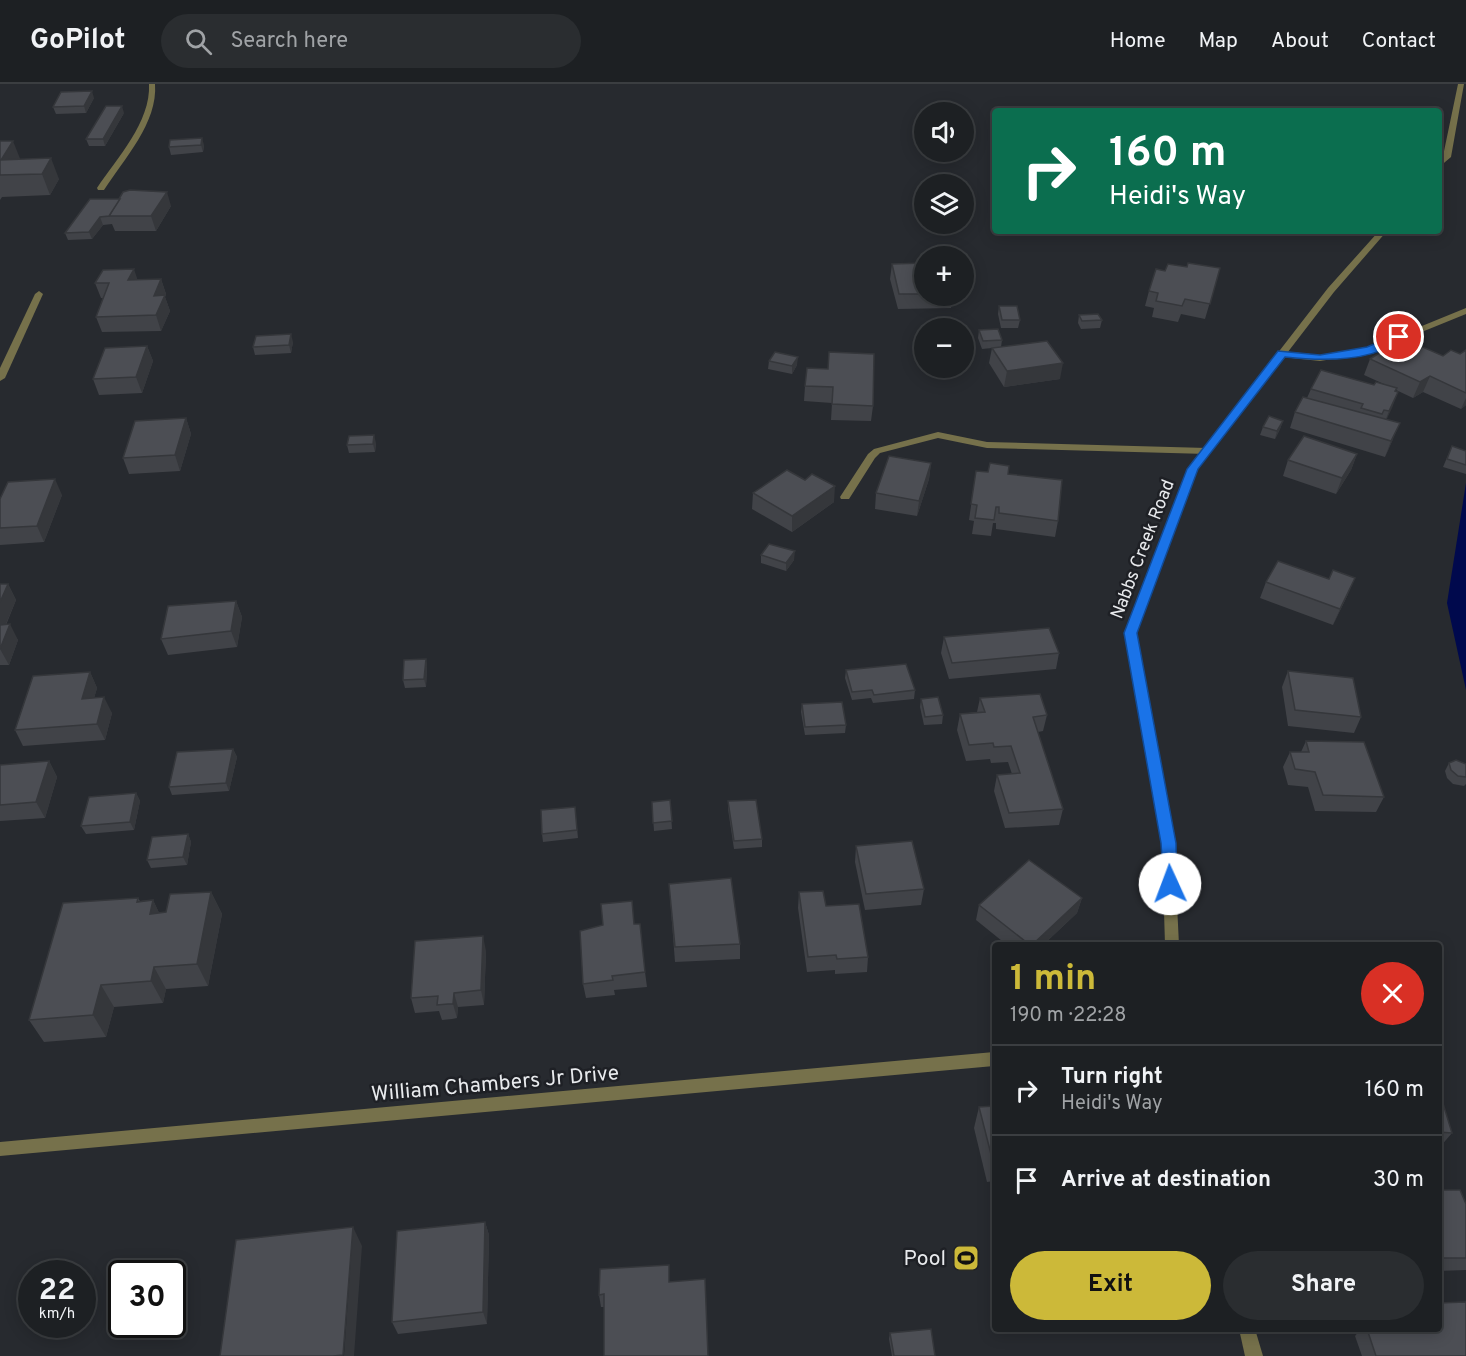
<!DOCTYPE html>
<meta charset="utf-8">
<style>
:root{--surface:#1d2023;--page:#2a2d30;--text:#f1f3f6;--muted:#a0a3a6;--line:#3b3e41;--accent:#ccb939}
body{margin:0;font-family:Overpass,sans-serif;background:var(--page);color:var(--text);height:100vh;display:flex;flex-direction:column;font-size:22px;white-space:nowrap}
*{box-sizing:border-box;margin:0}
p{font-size:20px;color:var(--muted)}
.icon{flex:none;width:33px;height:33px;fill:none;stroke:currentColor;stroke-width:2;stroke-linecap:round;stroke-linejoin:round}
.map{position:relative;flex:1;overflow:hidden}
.side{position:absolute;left:992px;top:858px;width:450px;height:390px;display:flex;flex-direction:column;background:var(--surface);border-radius:6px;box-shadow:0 3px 15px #0003,0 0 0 2px var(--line)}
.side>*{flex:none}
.hud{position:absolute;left:992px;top:24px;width:450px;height:126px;border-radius:6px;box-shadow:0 3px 15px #0003,0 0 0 2px var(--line);background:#0b6e4f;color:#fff;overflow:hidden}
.fabs{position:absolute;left:914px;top:18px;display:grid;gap:12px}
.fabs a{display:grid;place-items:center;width:60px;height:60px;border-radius:50%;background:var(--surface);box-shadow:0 3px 15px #0003,0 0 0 2px var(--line);font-size:30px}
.speed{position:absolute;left:18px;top:1176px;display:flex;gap:12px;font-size:30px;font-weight:700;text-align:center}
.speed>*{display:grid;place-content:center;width:78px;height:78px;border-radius:50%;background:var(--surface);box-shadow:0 3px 15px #0003,0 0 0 2px var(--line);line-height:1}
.speed small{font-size:15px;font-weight:400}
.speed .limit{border:3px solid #111;border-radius:9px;background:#fff;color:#111}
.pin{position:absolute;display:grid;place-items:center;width:51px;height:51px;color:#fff;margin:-26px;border:3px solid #fff;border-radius:50%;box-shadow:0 2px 6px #0007}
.me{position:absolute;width:66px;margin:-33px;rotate:358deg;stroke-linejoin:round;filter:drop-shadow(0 0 4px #0008)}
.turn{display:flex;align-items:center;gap:21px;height:126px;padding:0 18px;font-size:27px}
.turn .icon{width:78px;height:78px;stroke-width:2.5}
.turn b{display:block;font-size:42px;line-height:51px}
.round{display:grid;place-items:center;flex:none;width:63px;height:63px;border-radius:32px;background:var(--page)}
.overview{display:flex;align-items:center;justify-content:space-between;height:102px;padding:0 18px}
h1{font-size:36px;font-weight:700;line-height:45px;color:var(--accent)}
.button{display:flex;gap:12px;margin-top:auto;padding:12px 18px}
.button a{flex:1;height:69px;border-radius:36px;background:var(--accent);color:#111;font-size:24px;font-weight:700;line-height:69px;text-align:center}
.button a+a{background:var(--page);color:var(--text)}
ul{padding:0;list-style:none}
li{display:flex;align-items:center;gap:18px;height:90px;padding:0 18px;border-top:2px solid var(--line)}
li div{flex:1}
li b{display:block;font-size:22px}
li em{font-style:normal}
header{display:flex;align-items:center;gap:36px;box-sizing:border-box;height:84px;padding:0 30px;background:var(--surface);border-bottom:2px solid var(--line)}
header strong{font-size:28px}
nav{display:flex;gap:33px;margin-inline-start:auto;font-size:21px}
.search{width:420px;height:54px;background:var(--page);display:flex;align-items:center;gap:15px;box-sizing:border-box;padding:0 21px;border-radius:33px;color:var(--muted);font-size:22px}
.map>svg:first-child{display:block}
.water{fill:#00094d}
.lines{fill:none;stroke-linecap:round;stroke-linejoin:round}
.lane{fill:#76714b;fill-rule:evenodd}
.street{fill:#76714b;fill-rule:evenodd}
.wall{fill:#414348}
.shaded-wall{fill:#35373b}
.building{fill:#4c4e54;stroke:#35373b;stroke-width:1.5}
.route{fill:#1a73e8;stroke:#114b97;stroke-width:1.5}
.labels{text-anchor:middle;stroke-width:5;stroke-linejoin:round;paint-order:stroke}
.street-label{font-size:18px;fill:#e8eaed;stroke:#1e2025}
.near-street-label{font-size:21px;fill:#e8eaed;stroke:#1e2025}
.near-poi-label{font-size:21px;fill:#e8eaed;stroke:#1e2025;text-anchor:end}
</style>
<header>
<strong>GoPilot</strong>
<div class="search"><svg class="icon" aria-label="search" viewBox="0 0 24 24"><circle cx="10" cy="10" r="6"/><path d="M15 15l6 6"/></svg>Search here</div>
<nav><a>Home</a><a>Map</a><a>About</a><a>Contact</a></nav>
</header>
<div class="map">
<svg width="1466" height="1272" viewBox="0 0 1466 1272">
<rect width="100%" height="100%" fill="#272a2f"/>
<path class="water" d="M1466 399V606L1447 519Z"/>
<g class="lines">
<g class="lane">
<path d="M149 0H155C158 39 124 75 104 106H98L97 104C117 74 151 38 149 0Z"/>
<path d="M1466 224V230L1370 269 1320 277 1282 273 1277 270 1282 267 1320 271 1368 264Z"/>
<path d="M938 348 987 358 1207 364 1212 367 1207 370 987 364 938 354 880 369 875 374 849 415H841L840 413 868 370 874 365Z"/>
</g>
<g class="street">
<path d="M1458 0H1464L1451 73 1438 84V77L1443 72Z"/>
<path d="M1379 147H1387L1334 208 1198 385 1137 549 1174 759 1179 861H1165L1162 759 1125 549 1188 385 1328 204Z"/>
<path d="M39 207 43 210 5 294 0 297V284L35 210Z"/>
<path d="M994 968V982L0 1072V1058Z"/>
<path d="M1239 1245H1255L1263 1272H1245Z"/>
</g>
</g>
<g class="wall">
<path d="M94 14 86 29 56 30 53 23Z"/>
<path d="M124 29 105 62H89L86 55Z"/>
<path d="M0 57 20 75 59 95 50 111 2 113 0 116Z"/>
<path d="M204 61 203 68 171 71 169 63Z"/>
<path d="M90 115 171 122 156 147H115L112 140 103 141 92 155 68 156 65 149Z"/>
<path d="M924 179V212H952L951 224 898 225 890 195 892 180Z"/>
<path d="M1187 183 1220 184 1205 235 1181 230 1178 238 1152 233 1154 224 1145 222 1149 207Z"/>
<path d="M161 195 166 210 165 213 170 227 161 247 102 248 96 233 103 214H101L95 199 137 196Z"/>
<path d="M999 222 1020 236 1018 244H1001L998 230Z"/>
<path d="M1079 231 1102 236 1100 244 1081 245 1078 239Z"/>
<path d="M979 246 1002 256 1001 263 1060 295 1004 303 989 279 992 264 982 265 978 254Z"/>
<path d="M293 258 291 269 255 271 253 263Z"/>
<path d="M147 262 153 277 142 309 99 311 93 295Z"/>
<path d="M1466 266V321L1461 325 1423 308 1413 314 1396 306 1395 308H1398L1386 336 1393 355 1385 373 1290 344 1295 328 1307 314 1311 305 1386 301 1364 291 1370 275 1443 272 1460 270Z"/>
<path d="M769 277 797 281 792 290 768 285Z"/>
<path d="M828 285 873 322 871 337 831 336 832 319 804 317 805 302Z"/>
<path d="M186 334 191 350 180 387 129 390 123 374Z"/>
<path d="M1283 337 1280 345 1275 355 1260 351 1263 343Z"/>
<path d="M376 359 375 368 349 369 347 361Z"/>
<path d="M1452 362 1466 367V390L1443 383Z"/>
<path d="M1357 370 1351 386 1336 410 1283 392 1288 376Z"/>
<path d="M931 379 929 395 917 432 875 425 876 409Z"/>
<path d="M976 387 1008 390 1058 437 1055 453 996 445V439H993L991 452 972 450 974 437 969 436Z"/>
<path d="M753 409 834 418 792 448 752 425Z"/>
<path d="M62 411 44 458 0 461V415Z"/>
<path d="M761 471 794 476 786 487 761 479Z"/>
<path d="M1329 495 1348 510 1333 541 1260 514 1266 498Z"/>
<path d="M0 500H8L16 516 6 541 18 556 9 581H0Z"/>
<path d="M236 517 242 533 237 563 168 571 161 555Z"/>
<path d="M944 553 1059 569 1056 585 949 595 941 569Z"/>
<path d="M426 575 427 583 426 603 405 604 403 596Z"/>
<path d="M846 586 915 606 914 615 873 619 871 614 852 616 845 594Z"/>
<path d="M1288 587 1361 633 1354 649 1288 642 1282 603Z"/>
<path d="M90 588 97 604 94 614 112 629 105 656 23 662 15 646Z"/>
<path d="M980 614 1047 631 1043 647 1038 648 1063 725 1059 741 1005 744 994 707 997 691 1012 690 1008 678 991 679 990 675 966 677 957 646 960 630 977 628Z"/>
<path d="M921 615 943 631 942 640 924 641 920 623Z"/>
<path d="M802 620 846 641 845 649 805 651 801 628Z"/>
<path d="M1306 657 1384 713 1376 728 1315 727 1308 703 1288 701 1283 683 1290 668H1301Z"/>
<path d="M233 665 237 673 229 707 172 711 169 703Z"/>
<path d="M49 677 57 693 45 734 0 737V681Z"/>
<path d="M1449 679 1466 680V700L1464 702 1453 700 1447 694 1445 687Z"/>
<path d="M136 709 140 717 134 746 86 750 81 742Z"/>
<path d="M670 716 672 745 654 747 652 718Z"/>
<path d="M728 717 762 755V763L734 765 728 725Z"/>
<path d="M575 723 578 754 543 758 542 750Z"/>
<path d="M188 750 191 758 187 781 151 784 147 776Z"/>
<path d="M856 762 924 805 921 821 865 826 855 778Z"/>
<path d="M669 800 740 860V875L675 878Z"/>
<path d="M211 808 222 830 208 902 166 905 163 919 114 923 106 953 44 958 29 936 138 814 140 817 153 816 159 829 166 828Z"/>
<path d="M799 808 826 822 868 873 867 888 835 890V886L807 888 798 824Z"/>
<path d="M1082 814 1077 829 1043 861H1007L976 836 979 821Z"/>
<path d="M634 840 645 888 647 903 614 906 615 911 586 914 583 900 603 841Z"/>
<path d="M486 867 484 921 458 923 457 934 452 935 442 936 439 927 415 929 411 914Z"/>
<path d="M1438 1003 1452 1049 1440 1063H1438Z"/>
<path d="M994 1022V1097L987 1098 974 1044 979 1023Z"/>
<path d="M1438 1106 1466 1120V1186L1438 1187Z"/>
<path d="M485 1138 489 1151 487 1240 398 1250 392 1238Z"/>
<path d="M669 1181 604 1223H601L599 1211Z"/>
<path d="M1361 1245H1438L1466 1272H1362L1355 1252Z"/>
<path d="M890 1249 935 1272H892L889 1255Z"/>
</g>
<g class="shaded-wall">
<path d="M92 7 94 14 86 29 84 22Z"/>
<path d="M122 22 124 29 105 62 103 55Z"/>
<path d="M202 54 204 61 203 68 201 61Z"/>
<path d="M13 57 21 77 1 76Z"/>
<path d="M51 74 59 95 50 111 42 90Z"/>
<path d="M167 108 171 122 156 147 151 132Z"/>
<path d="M100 133 103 141 92 155 89 148Z"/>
<path d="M134 185 139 200 128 196Z"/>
<path d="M161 195 166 210 165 213 170 227 161 247 156 231 154 212Z"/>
<path d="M291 250 293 258 291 269 289 261Z"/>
<path d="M147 262 153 277 142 309 136 293Z"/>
<path d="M798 273 797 281 792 290V282Z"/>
<path d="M1063 279 1060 295 1004 303 1007 287Z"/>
<path d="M1430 292 1423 308 1413 314 1420 298Z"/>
<path d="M1398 308 1392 324 1383 343 1389 327Z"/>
<path d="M1466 314V321L1461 325Z"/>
<path d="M186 334 191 350 180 387 175 371Z"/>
<path d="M1283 337 1280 345 1275 355 1277 347Z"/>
<path d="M1400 339 1393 355 1385 373 1391 357Z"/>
<path d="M374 351 376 359 375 368 373 360Z"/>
<path d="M1357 370 1351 386 1336 410 1342 394Z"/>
<path d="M931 379 929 395 917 432 919 417Z"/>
<path d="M55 395 62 411 44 458 37 442Z"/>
<path d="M835 402 834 418 792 448V432Z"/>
<path d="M795 467 794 476 786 487V479Z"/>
<path d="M1355 494 1348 510 1333 541 1340 525Z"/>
<path d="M8 500 16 516 0 554V518Z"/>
<path d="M236 517 242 533 237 563 231 547Z"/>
<path d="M10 540 18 556 9 581 0 565Z"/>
<path d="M426 575 427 583 426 603 424 595Z"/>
<path d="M90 588 97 604 89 631 82 615Z"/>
<path d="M104 613 112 629 105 656 97 640Z"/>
<path d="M233 665 237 673 229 707 226 699Z"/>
<path d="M49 677 57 693 45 734 36 718Z"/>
<path d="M136 709 140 717 134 746 130 738Z"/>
<path d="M188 750 191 758 187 781 183 773Z"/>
<path d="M211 808 222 830 208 902 197 880Z"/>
<path d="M1082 814 1077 829 1043 861H1032Z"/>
<path d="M153 816 164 839 150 830Z"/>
<path d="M483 852 486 867 484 921 481 906Z"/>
<path d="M154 883 166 905 163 919 151 897Z"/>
<path d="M101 901 114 923 106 953 93 931Z"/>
<path d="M454 909 458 923 457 934 453 920Z"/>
<path d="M485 1138 489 1151 487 1240 483 1228Z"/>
<path d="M353 1143 362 1162 354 1272H344Z"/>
</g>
<g class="building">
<path d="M92 7 84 22 53 23 61 8Z"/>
<path d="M106 22H122L103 55H86Z"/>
<path d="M202 54 201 61 169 63 170 56Z"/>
<path d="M0 57H13L1 76 51 74 42 90 0 91Z"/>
<path d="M130 106 167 108 151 132H109L123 108Z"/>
<path d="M90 115H120L109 132 100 133 89 148 65 149Z"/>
<path d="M924 179V210H899L892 180Z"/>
<path d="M1188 179 1220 184 1210 220 1185 215 1182 222 1156 217 1158 209 1149 207 1156 185 1165 187 1168 180 1187 183Z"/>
<path d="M134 185 128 196 161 195 154 212 165 211 156 231 96 233 109 199H95L103 186Z"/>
<path d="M999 222H1017L1020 236H1002Z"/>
<path d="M1098 230 1102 236 1082 237 1079 231Z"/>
<path d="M998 245 1002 256 983 257 979 246Z"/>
<path d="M291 250 289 261 253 263 256 252Z"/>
<path d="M1402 254 1443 272 1451 266 1460 270 1466 266V309L1430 292 1420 298 1370 275Z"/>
<path d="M1047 257 1063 279 1007 287 992 264Z"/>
<path d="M147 262 136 293 93 295 105 264Z"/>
<path d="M775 268 798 273 792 282 769 277Z"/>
<path d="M829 268 874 270 873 322 832 320 833 303 805 302 807 284 828 285Z"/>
<path d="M1321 286 1374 301 1376 298 1397 304 1395 307 1398 308 1389 327 1384 326 1382 330 1361 324 1363 320 1311 305Z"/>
<path d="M1303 313 1400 339 1391 357 1295 328Z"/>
<path d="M1269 332 1283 337 1277 347 1263 343Z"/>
<path d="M186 334 175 371 123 374 135 337Z"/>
<path d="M374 351 373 360 347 361 349 352Z"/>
<path d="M1304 352 1357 370 1342 394 1288 376Z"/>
<path d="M1452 362 1466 367V381L1447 375Z"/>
<path d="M889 372 931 379 919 417 876 409Z"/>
<path d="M990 379 1009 382 1008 390 1062 396 1058 437 999 429V423H996L994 436 975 434 977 421 971 420 976 387 988 388Z"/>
<path d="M787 386 805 396 812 390 835 402 792 432 753 409Z"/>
<path d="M55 395 37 442 0 444V415L8 398Z"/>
<path d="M769 460 795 467 786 479 761 471Z"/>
<path d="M1278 477 1329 495 1333 486 1355 494 1340 525 1266 498Z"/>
<path d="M0 500H8L0 518Z"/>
<path d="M236 517 231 547 161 555 168 522Z"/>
<path d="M10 540 0 565V541Z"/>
<path d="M1049 544 1059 569 952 579 944 553Z"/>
<path d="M426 575 424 595 403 596 404 576Z"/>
<path d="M906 580 915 606 874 611 872 606 852 608 846 586Z"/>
<path d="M1288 587 1353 594 1361 633 1295 626Z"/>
<path d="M90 588 82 615 104 613 97 640 15 646 33 592Z"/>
<path d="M1040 610 1047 631 1033 633 1063 725 1009 729 997 691 1020 689 1011 662 994 663 993 659 969 661 960 630 985 628 980 614Z"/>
<path d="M938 613 943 631 925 633 921 615Z"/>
<path d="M842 618 846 641 805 643 802 620Z"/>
<path d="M1306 657 1364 658 1384 713 1323 711 1315 688 1295 685 1290 668H1309Z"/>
<path d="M233 665 226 699 169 703 177 668Z"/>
<path d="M1456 676 1466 680V693L1458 692 1451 686 1449 679Z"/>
<path d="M49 677 36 718 0 721V681Z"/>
<path d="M136 709 130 738 81 742 89 713Z"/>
<path d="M670 716 672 737 653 739 652 718Z"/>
<path d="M756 716 762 755 734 757 728 717Z"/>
<path d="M575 723 577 746 542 750 541 726Z"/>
<path d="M188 750 183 773 147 776 152 753Z"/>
<path d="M912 757 924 805 866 810 856 762Z"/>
<path d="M1029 776 1082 814 1032 861H1030L979 821Z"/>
<path d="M731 794 740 860 675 863 669 800Z"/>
<path d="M823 807 826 822 859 820 868 873 837 875 836 871 808 873 799 808Z"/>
<path d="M211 808 197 880 154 883 151 897 101 901 93 931 29 936 63 819 138 814 137 818 153 816 150 830 166 828 170 810Z"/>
<path d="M632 817 634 840H640L645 888 612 892 613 896 583 900 580 847 603 841 601 820Z"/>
<path d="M483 852 481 906 454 909 453 920H448L437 921 438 912 411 914 415 857Z"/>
<path d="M1438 946 1442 958H1438Z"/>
<path d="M1438 1003 1452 1049 1438 1048Z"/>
<path d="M994 1022V1078H993L979 1023Z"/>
<path d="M1438 1106H1460L1466 1120V1174H1438Z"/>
<path d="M485 1138 483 1228 392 1238 397 1147Z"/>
<path d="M353 1143 343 1271 333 1272H220L236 1156Z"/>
<path d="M669 1181V1198L705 1195 708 1272H604V1210L599 1211 600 1185Z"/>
<path d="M1466 1218V1272H1376L1367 1245H1438V1219Z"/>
<path d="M931 1245 935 1272H894L890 1249Z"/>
</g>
<path class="route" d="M1396 251 1404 253C1375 279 1321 277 1285 273L1198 385 1137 549 1176 759 1177 800 1175 804H1164L1161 759 1124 549 1187 385 1278 267 1320 271 1367 263Z"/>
<defs>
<g id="stadium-square" transform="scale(1.35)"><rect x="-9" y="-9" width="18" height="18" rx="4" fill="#ccb939" stroke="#1e2025"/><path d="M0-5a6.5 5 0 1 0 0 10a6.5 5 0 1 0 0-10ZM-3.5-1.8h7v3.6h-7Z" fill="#111"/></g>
</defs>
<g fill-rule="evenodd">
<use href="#stadium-square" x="966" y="1174"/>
</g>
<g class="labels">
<g class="street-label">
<text transform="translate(1142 465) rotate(-69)" y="6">Nabbs Creek Road</text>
</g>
<g class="near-street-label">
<text transform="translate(495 999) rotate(-5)" y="7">William Chambers Jr Drive</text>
</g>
<g class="near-poi-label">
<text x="946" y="1181">Pool</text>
</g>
</g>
</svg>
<div class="fabs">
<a><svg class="icon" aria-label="sound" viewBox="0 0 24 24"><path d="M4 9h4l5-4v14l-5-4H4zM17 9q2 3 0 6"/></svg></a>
<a><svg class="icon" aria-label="layers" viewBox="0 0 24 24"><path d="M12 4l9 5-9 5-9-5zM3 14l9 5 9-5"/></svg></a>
<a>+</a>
<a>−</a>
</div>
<div class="speed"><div>22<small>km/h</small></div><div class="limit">30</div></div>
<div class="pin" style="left:1399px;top:253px;background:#d93025"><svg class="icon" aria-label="arrive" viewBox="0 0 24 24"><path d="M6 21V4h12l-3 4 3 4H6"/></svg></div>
<svg class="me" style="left:1170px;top:800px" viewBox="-20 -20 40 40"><circle r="19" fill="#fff"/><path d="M0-13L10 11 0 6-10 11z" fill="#1a73e8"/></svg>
<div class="hud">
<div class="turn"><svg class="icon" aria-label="right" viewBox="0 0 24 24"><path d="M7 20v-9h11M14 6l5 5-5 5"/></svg><div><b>160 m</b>Heidi's Way</div></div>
</div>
<section class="side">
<div class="overview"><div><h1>1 min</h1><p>190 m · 22:28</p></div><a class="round" style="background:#d93025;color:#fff"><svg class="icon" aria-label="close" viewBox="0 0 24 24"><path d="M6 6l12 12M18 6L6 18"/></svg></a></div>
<ul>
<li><svg class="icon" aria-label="right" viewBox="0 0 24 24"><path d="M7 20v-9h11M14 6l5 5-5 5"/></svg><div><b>Turn right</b><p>Heidi's Way</p></div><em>160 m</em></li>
<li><svg class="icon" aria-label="arrive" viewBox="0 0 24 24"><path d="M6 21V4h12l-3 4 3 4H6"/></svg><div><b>Arrive at destination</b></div><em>30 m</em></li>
</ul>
<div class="button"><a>Exit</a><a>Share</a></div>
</section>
</div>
